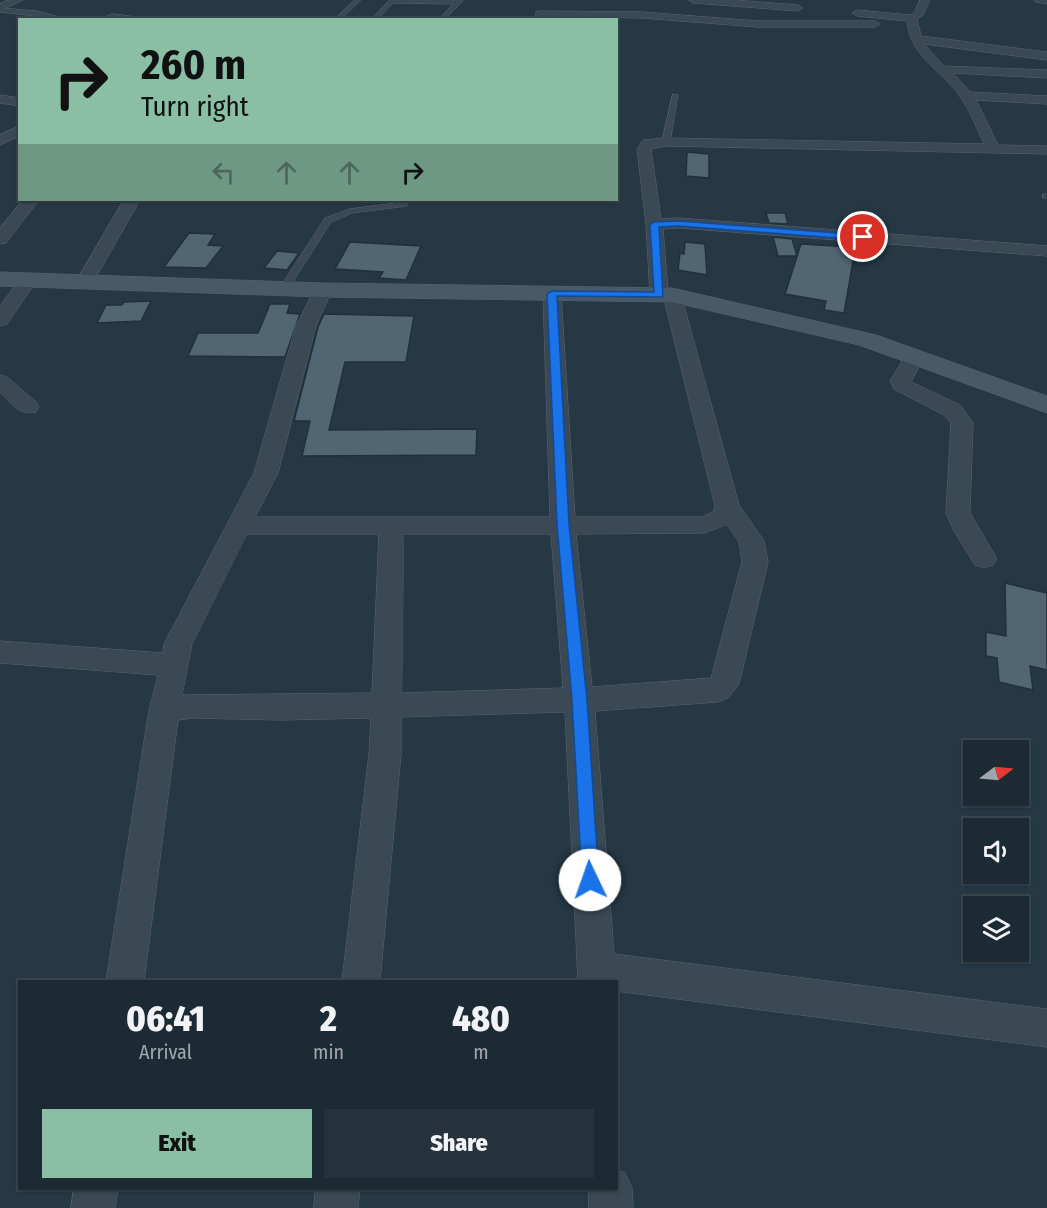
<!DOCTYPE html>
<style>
:root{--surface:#1c2a33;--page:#25323b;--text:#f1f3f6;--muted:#a0a7ac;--line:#3a464e;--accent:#8abfa5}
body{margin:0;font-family:"Fira Sans Condensed",sans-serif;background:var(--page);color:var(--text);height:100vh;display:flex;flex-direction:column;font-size:22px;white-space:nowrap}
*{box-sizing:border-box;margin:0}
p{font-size:20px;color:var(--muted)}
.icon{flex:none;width:33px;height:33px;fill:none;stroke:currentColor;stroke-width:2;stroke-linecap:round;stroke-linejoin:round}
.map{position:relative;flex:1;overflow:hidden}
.drawer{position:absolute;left:18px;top:980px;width:600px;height:210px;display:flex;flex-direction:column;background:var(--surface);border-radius:0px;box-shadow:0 2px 4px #0004,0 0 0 2px var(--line)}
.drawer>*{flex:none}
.top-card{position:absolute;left:18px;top:18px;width:600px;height:183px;border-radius:0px;box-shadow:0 2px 4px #0004,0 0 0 2px var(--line);background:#8abfa5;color:#111;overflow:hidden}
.needle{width:39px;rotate:74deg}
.fabs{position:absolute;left:963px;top:740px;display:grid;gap:12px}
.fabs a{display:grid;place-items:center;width:66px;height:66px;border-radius:0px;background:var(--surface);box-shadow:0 2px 4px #0004,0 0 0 2px var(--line);font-size:30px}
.pin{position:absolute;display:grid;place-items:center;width:51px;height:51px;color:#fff;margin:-26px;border:3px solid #fff;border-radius:50%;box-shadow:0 2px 6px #0007}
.me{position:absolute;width:66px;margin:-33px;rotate:357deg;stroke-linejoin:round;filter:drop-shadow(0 0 4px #0008)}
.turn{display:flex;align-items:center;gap:21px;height:126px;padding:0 24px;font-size:27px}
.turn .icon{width:78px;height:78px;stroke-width:2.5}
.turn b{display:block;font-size:42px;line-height:51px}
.lanes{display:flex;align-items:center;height:57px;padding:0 24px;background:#0003;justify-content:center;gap:30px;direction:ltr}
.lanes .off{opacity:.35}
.eta{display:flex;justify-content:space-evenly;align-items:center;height:102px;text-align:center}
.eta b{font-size:36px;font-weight:800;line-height:42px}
.action{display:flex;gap:12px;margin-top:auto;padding:12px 24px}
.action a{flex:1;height:69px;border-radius:0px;background:var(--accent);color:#111;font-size:24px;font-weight:800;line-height:69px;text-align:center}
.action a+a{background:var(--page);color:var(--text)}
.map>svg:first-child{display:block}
.building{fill:#516572;stroke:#21303b;stroke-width:1.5}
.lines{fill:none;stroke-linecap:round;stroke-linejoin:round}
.lane-casing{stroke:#596771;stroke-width:1}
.street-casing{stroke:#596771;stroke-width:1}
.secondary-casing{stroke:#596771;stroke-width:1}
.lane{fill:#3a4954;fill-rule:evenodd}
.street{fill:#3a4954;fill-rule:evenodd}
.secondary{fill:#485967;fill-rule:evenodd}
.route{fill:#1a73e8;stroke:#114b97;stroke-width:1.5}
</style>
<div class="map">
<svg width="1047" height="1208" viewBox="0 0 1047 1208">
<rect width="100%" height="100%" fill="#253844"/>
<g class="building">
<path d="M687 152 709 154V178L686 176Z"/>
<path d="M766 213H785L788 224 769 223Z"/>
<path d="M189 233 215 234 208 245 223 246 206 268 164 267Z"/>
<path d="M773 237 792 239 797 256H778Z"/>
<path d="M350 242 421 246 406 280 379 278 383 272 335 269Z"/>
<path d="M685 242 705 244 707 275 678 270 680 253 684 254Z"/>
<path d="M801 244 852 247 854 256 844 313 824 310 826 301 785 294Z"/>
<path d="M277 251 299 253 287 270 264 268Z"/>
<path d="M151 301 141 321 97 323 106 305H122L124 302Z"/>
<path d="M270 304H290L287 313 300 314 285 357 188 356 198 333H258Z"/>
<path d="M324 314 414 316 406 362H345L329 430 477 429 476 455 302 456 310 421H294L318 327Z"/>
<path d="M1005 583 1047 593V670L1030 666 1033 690 999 682 997 658 986 656V632L1006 636Z"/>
</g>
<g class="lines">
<g class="lane-casing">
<g id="lane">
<path d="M355 0H361L340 20H334Z"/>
<path d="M390 0H462L463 1 444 20H438L453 4 393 3 377 20H371Z"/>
<path d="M0 8 37 11 70 20 0 12Z"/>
<path d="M114 14 144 18 146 20 114 18 95 20Z"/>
<path d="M673 94 678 95 670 142 666 144 662 142Z"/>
<rect x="1043" y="194" width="4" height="4"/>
<path d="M404 202H407V206L352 213 331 222 287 291H281L279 289 325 218 350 209Z"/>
</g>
</g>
<g class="street-casing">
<g id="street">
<path d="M9 0H23L0 11V4Z"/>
<path d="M689 0H734L798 5 803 8 798 11 694 3Z"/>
<path d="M920 0H930L923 15 917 19 921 36 1047 52V60L924 44 944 66 1047 70V78L953 73 970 92 1047 96V104L976 100 998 145 1047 146V154L666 146 651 149 661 219 679 218 1047 246V256L679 228 663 229 668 291H679L681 295 739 505 764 541 768 562 739 684 728 698 718 702 595 711 614 954 1047 1009V1047L616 991V981H578L565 712 401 717V754L380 981H342L369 754 371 718 281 720 193 718 178 720 144 981H106L149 710 158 675 0 663V641L163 653 164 644 254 473 296 326 314 290 317 286H329L332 290 316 326 278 473 255 517H550L543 294 545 290H559L561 294 575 517H702L713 512 715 506 664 299H652L650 295 646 224 637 149 643 140 666 138 984 144C977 129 971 112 961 98 943 71 909 56 907 21L857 16 852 13 857 10 910 15 914 13ZM727 525 739 542 742 562 711 678 592 687 576 534 704 533ZM247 534H379L372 693 182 695 192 644ZM404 534H551L563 688 402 693Z"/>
<path d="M1035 0H1047V4L1036 2Z"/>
<path d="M540 11 642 12 758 21H875L880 24 875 27H758L642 18 536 16V12Z"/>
<path d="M0 95 20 98V106L0 103Z"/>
<path d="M20 126V136L0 145V135Z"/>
<path d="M23 200H39L6 243 0 244V228Z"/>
<path d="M124 200H140L91 286H79L76 282Z"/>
<path d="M28 275 34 276 37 280 7 324 0 326V306L22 276Z"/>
<path d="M914 351 921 353 924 357 911 382 960 405 973 423 970 513 997 559 993 565 984 568 975 565 954 531 946 513 951 423 944 415 894 389 890 381 907 353Z"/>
<path d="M0 375 7 377 36 402 39 407 36 412C19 416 11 403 0 392Z"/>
<path d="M616 1169 625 1173 632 1188 633 1208H589L588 1188H616Z"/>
<path d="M74 1188H118L115 1208H71Z"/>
<path d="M316 1188H360L358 1208H314Z"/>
</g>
</g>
<g class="secondary-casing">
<path id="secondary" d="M0 272 323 283 672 288 876 335 1047 396V413L859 345 672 302 323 297 0 286Z"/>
</g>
<use href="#lane" class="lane"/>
<use href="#street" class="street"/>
<use href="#secondary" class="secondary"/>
</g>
<path class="route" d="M679 221 863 235 867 237 863 240 679 226 659 227 663 297 557 296 569 524 587 700 599 880 597 886 590 888 584 886 582 880 572 700 557 524 547 294 552 291 654 292 650 225 654 222Z"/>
</svg>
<div class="fabs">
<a><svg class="needle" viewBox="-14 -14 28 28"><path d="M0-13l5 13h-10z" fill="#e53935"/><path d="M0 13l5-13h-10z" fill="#a0a7ac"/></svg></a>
<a><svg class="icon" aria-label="sound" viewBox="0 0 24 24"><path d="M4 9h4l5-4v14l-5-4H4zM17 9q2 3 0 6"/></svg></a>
<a><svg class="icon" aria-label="layers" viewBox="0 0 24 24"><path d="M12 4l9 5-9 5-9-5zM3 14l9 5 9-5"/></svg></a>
</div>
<div class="pin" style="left:863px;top:237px;background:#d93025"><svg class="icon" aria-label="arrive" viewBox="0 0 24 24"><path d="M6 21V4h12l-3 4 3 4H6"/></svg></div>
<svg class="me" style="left:590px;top:880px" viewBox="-20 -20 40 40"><circle r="19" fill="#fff"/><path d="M0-13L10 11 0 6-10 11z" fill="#1a73e8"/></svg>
<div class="top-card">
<div class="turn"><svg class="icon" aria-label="right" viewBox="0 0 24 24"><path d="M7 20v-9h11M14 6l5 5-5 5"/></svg><div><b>260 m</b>Turn right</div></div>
<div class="lanes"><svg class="icon off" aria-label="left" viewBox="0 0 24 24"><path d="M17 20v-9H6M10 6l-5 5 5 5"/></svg><svg class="icon off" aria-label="ahead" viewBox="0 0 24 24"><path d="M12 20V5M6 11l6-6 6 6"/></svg><svg class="icon off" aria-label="ahead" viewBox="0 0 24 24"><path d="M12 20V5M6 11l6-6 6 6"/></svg><svg class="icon" aria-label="right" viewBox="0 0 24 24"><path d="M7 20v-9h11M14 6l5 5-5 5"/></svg></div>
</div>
<section class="drawer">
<div class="eta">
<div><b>06:41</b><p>Arrival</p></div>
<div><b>2</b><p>min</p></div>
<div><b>480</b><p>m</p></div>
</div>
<div class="action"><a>Exit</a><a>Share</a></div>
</section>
</div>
